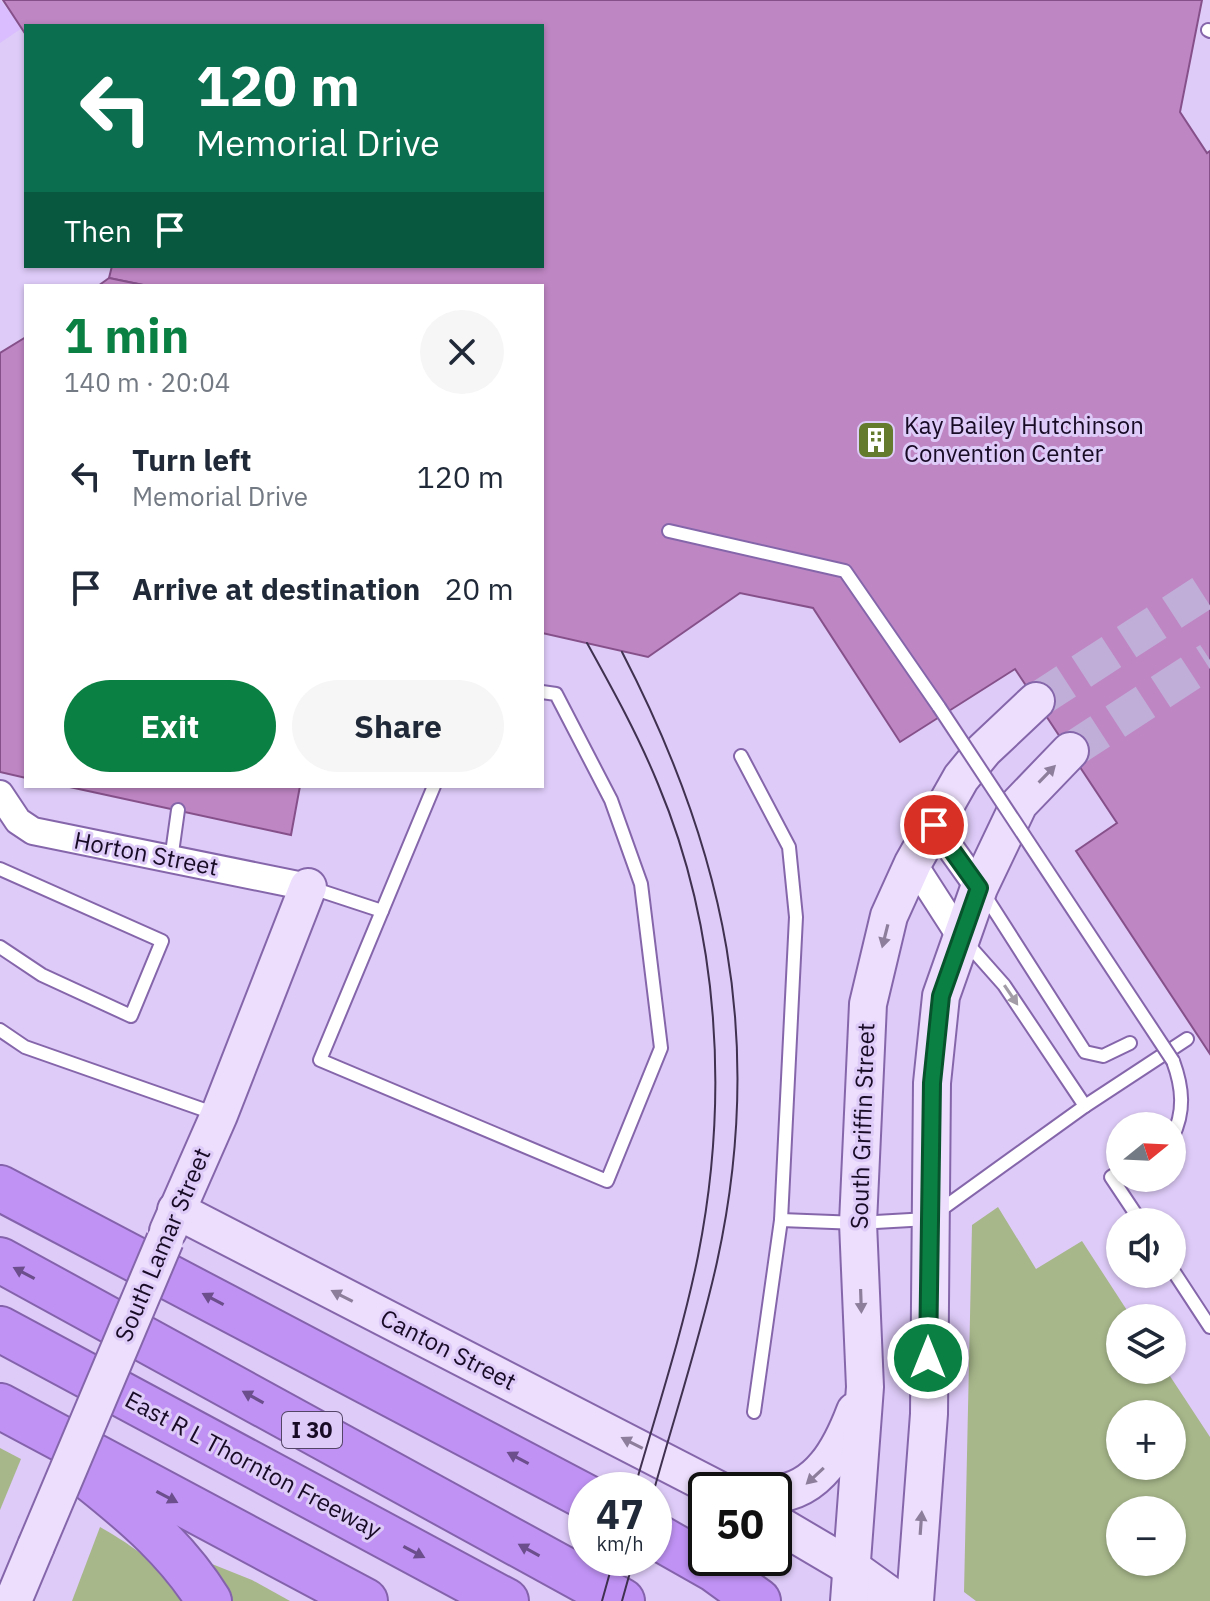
<!DOCTYPE html>
<meta charset="utf-8">
<style>
:root{--surface:#fff;--page:#f6f6f7;--text:#1f2937;--muted:#747a83;--accent:#0b8043}
body{margin:0;font-family:"IBM Plex Sans",sans-serif;background:var(--page);color:var(--text);height:100vh;display:flex;flex-direction:column;font-size:30px;white-space:nowrap}
*{box-sizing:border-box;margin:0}
p{font-size:26px;color:var(--muted)}
.icon{flex:none;width:44px;height:44px;fill:none;stroke:currentColor;stroke-width:2;stroke-linecap:round;stroke-linejoin:round}
.map{position:relative;flex:1;overflow:hidden}
.drawer{position:absolute;left:24px;top:284px;width:520px;height:504px;display:flex;flex-direction:column;background:var(--surface);border-radius:0px;box-shadow:0 2px 6px #0004}
.drawer>*{flex:none}
.top-card{position:absolute;left:24px;top:24px;width:520px;height:244px;border-radius:0px;box-shadow:0 2px 6px #0004;background:#0b6e4f;color:#fff;overflow:hidden}
.needle{width:52px;rotate:72deg}
.fabs{position:absolute;left:1106px;top:1112px;display:grid;gap:16px}
.fabs a{display:grid;place-items:center;width:80px;height:80px;border-radius:50%;background:var(--surface);box-shadow:0 2px 6px #0004;font-size:40px}
.speed{position:absolute;left:568px;top:1472px;display:flex;gap:16px;font-size:40px;font-weight:700;text-align:center}
.speed>*{display:grid;place-content:center;width:104px;height:104px;border-radius:50%;background:var(--surface);box-shadow:0 2px 6px #0004;line-height:1}
.speed small{font-size:20px;font-weight:400}
.speed .limit{border:4px solid #111;border-radius:12px;background:#fff;color:#111}
.pin{position:absolute;display:grid;place-items:center;width:68px;height:68px;color:#fff;margin:-34px;border:4px solid #fff;border-radius:50%;box-shadow:0 2px 8px #0007}
.me{position:absolute;width:88px;margin:-44px;rotate:0deg;stroke-linejoin:round;filter:drop-shadow(0 0 6px #0008)}
.turn{display:flex;align-items:center;gap:28px;height:168px;padding:0 40px;font-size:36px}
.turn .icon{width:104px;height:104px;stroke-width:2.5}
.turn b{display:block;font-size:56px;line-height:68px}
.then{display:flex;align-items:center;height:76px;padding:0 40px;background:#0003;gap:16px;font-size:30px}
.round{display:grid;place-items:center;flex:none;width:84px;height:84px;border-radius:42px;background:var(--page)}
.summary{display:flex;align-items:center;justify-content:space-between;height:136px;padding:0 40px}
h1{font-size:48px;font-weight:800;line-height:60px;color:var(--accent)}
.action{display:flex;gap:16px;margin-top:auto;padding:16px 40px}
.action a{flex:1;height:92px;border-radius:48px;background:var(--accent);color:#fff;font-size:32px;font-weight:800;line-height:92px;text-align:center}
.action a+a{background:var(--page);color:var(--text)}
ul{padding:0;list-style:none}
li{display:flex;align-items:center;gap:24px;height:112px;padding:0 40px}
li div{flex:1}
li b{display:block;font-size:30px}
li em{font-style:normal}
.map>svg:first-child{display:block}
.built{fill:#d9bdfe}
.green{fill:#a7b78a;fill-rule:evenodd}
.building{fill:#be86c3;stroke:#86518b;stroke-width:2}
.lines{fill:none;stroke-linecap:round;stroke-linejoin:round}
.secondary-tunnel{stroke:#c0aed8;stroke-width:36;stroke-dasharray:36 18;stroke-linecap:butt}
.service-casing{stroke:#8566ab;stroke-width:16}
.minor-casing{stroke:#8566ab;stroke-width:30}
.secondary-casing{stroke:#8566ab;stroke-width:40}
.motorway-casing{stroke:#8563ac;stroke-width:48}
.service{stroke:#fff;stroke-width:12}
.minor{stroke:#fff;stroke-width:26}
.secondary{stroke:#ecdefc;stroke-width:36}
.motorway{stroke:#bf92f4;stroke-width:44}
.tram{stroke:#3f314f;stroke-width:2}
.service-bridge-casing{stroke:#8566ab;stroke-width:16;stroke-linecap:butt}
.secondary-bridge-casing{stroke:#8566ab;stroke-width:40;stroke-linecap:butt}
.service-bridge{stroke:#fff;stroke-width:12}
.secondary-bridge{stroke:#ecdefc;stroke-width:36}
.oneway{fill:#8d7f9c}
.oneway2{fill:#a39da8}
.oneway3{fill:#6c4e8d}
.route-casing{stroke:#07532c;stroke-width:20}
.route{stroke:#0b8043;stroke-width:14}
.labels{text-anchor:middle;stroke-width:6;stroke-linejoin:round;paint-order:stroke}
.shield{fill:#decbf8;stroke:#534565;stroke-width:2}
.shield-label{font-size:22px;font-weight:bold;fill:#180b26}
.poi-label{font-size:24px;fill:#180b26;stroke:#decbf8;text-anchor:start}
.street-label{font-size:24px;fill:#180b26;stroke:#decbf8}
</style>
<div class="map">
<svg width="1210" height="1601" viewBox="0 0 1210 1601">
<rect width="100%" height="100%" fill="#decbf8"/>
<path class="built" d="M0 0 22 28 0 43Z"/>
<g class="green">
<path d="M998 1207 1036 1269 1082 1241 1132 1318H1120V1370H1166L1210 1437V1601H976L964 1592 972 1225ZM1120 1414H1172V1466H1120ZM1120 1510H1172V1562H1120Z"/>
<path d="M0 1448 21 1459 0 1510Z"/>
<path d="M100 1527C135 1547 164 1568 187 1601H72Z"/>
<path d="M212 1564 252 1580 290 1601H231Z"/>
</g>
<g class="building">
<path d="M3 0H1202L1180 112 1207 153 1210 151V1054L1076 851 1117 823 1015 669 900 742 813 608 740 593 648 657 542 633V286H148L109 278 112 266H542V26H26V35Z"/>
<path d="M109 278 148 286H98Z"/>
<path d="M26 337V778L0 772V353Z"/>
<path d="M65 786H300L291 835Z"/>
</g>
<g class="lines">
<g class="secondary-tunnel">
<path d="M1036 701 1210 588"/>
<path d="M1070 751 1210 660"/>
</g>
<g class="service-casing">
<g id="service">
<path d="M1208 30 1210 31"/>
<path d="M669 531 845 571 939 707"/>
<path d="M741 756 789 847 796 917 781 1220 754 1412"/>
<path d="M434 786 320 1060 607 1181 661 1048 641 884 611 800 556 694 542 692"/>
<path d="M171 860 178 810"/>
<path d="M0 869 162 941 131 1016 42 975 0 947"/>
<path d="M309 887 382 911"/>
<path d="M984 894 1085 1052 1103 1056 1130 1043"/>
<path d="M965 941 1004 985 1085 1106"/>
<path d="M0 1030 25 1047 216 1114"/>
<path d="M1172 1138C1185 1112 1183 1088 1173 1061"/>
<path d="M1120 1171 1111 1177 1141 1222"/>
<path d="M781 1220 858 1223 928 1219 1085 1106 1187 1039"/>
<path d="M1172 1269 1210 1327"/>
</g>
</g>
<g class="minor-casing">
<g id="minor">
<path d="M0 794 18 821 33 831 308 887"/>
<path d="M934 825 979 888"/>
<path d="M913 863 960 936"/>
</g>
</g>
<g class="secondary-casing">
<g id="secondary">
<path d="M176 1210 719 1490"/>
<path d="M168 1231 219 1115 308 887"/>
<path d="M774 1494C819 1491 841 1448 855 1411"/>
<path d="M774 1522 852 1568 898 1601"/>
<path d="M13 1601 36 1546"/>
<path d="M849 1601 865 1387 858 1223 868 1004 889 916 913 863 961 778 984 750 1036 701"/>
<path d="M915 1601 929 1414 932 1083 941 996 979 888 1019 804 1070 751"/>
</g>
</g>
<g class="motorway-casing">
<g id="motorway">
<path d="M0 1188 586 1497"/>
<path d="M0 1260 622 1601"/>
<path d="M0 1329 506 1601"/>
<path d="M0 1406 365 1601"/>
<path d="M92 1480C137 1516 178 1551 209 1601"/>
<path d="M654 1535 714 1569 758 1601"/>
</g>
</g>
<use href="#service" class="service"/>
<use href="#minor" class="minor"/>
<use href="#secondary" class="secondary"/>
<use href="#motorway" class="motorway"/>
<g class="tram">
<path d="M587 643C613 690 638 735 658 784 720 932 729 1100 698 1256 682 1335 656 1413 634 1490"/>
<path d="M622 652C725 851 766 1039 717 1262 700 1339 675 1414 654 1490"/>
<path d="M602 1601 614 1558"/>
<path d="M622 1601 634 1558"/>
</g>
<g class="service-bridge-casing">
<path id="service-bridge" d="M939 707 1173 1061"/>
</g>
<g class="secondary-bridge-casing">
<path id="secondary-bridge" d="M36 1546 165 1240"/>
</g>
<use href="#service-bridge" class="service-bridge"/>
<use href="#secondary-bridge" class="secondary-bridge"/>
</g>
<defs><path id="oneway-solid" d="M-6-.8H1V-3.2L6.5 0L1 3.2V.8H-6Z" transform="scale(2)"/></defs>
<g class="oneway">
<use href="#oneway-solid" transform="translate(1047 774) rotate(-46)"/>
<use href="#oneway-solid" transform="translate(885 936) rotate(104)"/>
<use href="#oneway-solid" transform="translate(342 1296) rotate(-153)"/>
<use href="#oneway-solid" transform="translate(861 1301) rotate(88)"/>
<use href="#oneway-solid" transform="translate(632 1443) rotate(-153)"/>
<use href="#oneway-solid" transform="translate(815 1476) rotate(137)"/>
<use href="#oneway-solid" transform="translate(921 1523) rotate(-86)"/>
</g>
<use class="oneway2" href="#oneway-solid" transform="translate(1011 995) rotate(56)"/>
<g class="oneway3">
<use href="#oneway-solid" transform="translate(24 1273) rotate(-152)"/>
<use href="#oneway-solid" transform="translate(213 1299) rotate(-152)"/>
<use href="#oneway-solid" transform="translate(253 1397) rotate(-151)"/>
<use href="#oneway-solid" transform="translate(518 1458) rotate(-152)"/>
<use href="#oneway-solid" transform="translate(167 1497) rotate(28)"/>
<use href="#oneway-solid" transform="translate(529 1550) rotate(-151)"/>
<use href="#oneway-solid" transform="translate(414 1552) rotate(28)"/>
</g>
<g class="lines">
<g class="route-casing">
<path id="route" d="M928 1358 932 1083 941 996 979 888 934 825"/>
</g>
<use href="#route" class="route"/>
</g>
<defs>
<g id="building-square" transform="scale(2)"><rect x="-9" y="-9" width="18" height="18" rx="4" fill="#647b2d" stroke="#decbf8"/><path d="M-4-6H4V6H1V3H-1V6H-4ZM-2.5-4.3h1.7v1.8h-1.7ZM.8-4.3h1.7v1.8H.8ZM-2.5-1h1.7V.8h-1.7ZM.8-1h1.7V.8H.8Z" fill="#fff"/></g>
</defs>
<g fill-rule="evenodd">
<use href="#building-square" x="876" y="440"/>
</g>
<g class="labels">
<rect class="shield" x="282" y="1412" width="60" height="36" rx="6"/>
<g class="shield-label">
<text x="312" y="1438">I 30</text>
</g>
<g class="poi-label">
<text x="904" y="434">Kay Bailey Hutchinson<tspan x="904" dy="28">Convention Center</tspan></text>
</g>
<g class="street-label">
<text transform="translate(146 854) rotate(11)" y="8">Horton Street</text>
<text transform="translate(863 1126) rotate(-88)" y="8">South Griffin Street</text>
<text transform="translate(163 1245) rotate(-67)" y="8">South Lamar Street</text>
<text transform="translate(448 1350) rotate(27)" y="8">Canton Street</text>
<text transform="translate(253 1465) rotate(28)" y="8">East R L Thornton Freeway</text>
</g>
</g>
</svg>
<div class="fabs">
<a><svg class="needle" viewBox="-14 -14 28 28"><path d="M0-13l5 13h-10z" fill="#e53935"/><path d="M0 13l5-13h-10z" fill="#747a83"/></svg></a>
<a><svg class="icon" aria-label="sound" viewBox="0 0 24 24"><path d="M4 9h4l5-4v14l-5-4H4zM17 9q2 3 0 6"/></svg></a>
<a><svg class="icon" aria-label="layers" viewBox="0 0 24 24"><path d="M12 4l9 5-9 5-9-5zM3 14l9 5 9-5"/></svg></a>
<a>+</a>
<a>−</a>
</div>
<div class="speed"><div>47<small>km/h</small></div><div class="limit">50</div></div>
<div class="pin" style="left:934px;top:825px;background:#d93025"><svg class="icon" aria-label="arrive" viewBox="0 0 24 24"><path d="M6 21V4h12l-3 4 3 4H6"/></svg></div>
<svg class="me" style="left:928px;top:1358px" viewBox="-20 -20 40 40"><circle r="17" fill="#0b8043" stroke="#fff" stroke-width="3"/><path d="M0-11L8 9 0 5-8 9z" fill="#fff"/></svg>
<div class="top-card">
<div class="turn"><svg class="icon" aria-label="left" viewBox="0 0 24 24"><path d="M17 20v-9H6M10 6l-5 5 5 5"/></svg><div><b>120 m</b>Memorial Drive</div></div>
<div class="then">Then<svg class="icon" aria-label="arrive" viewBox="0 0 24 24"><path d="M6 21V4h12l-3 4 3 4H6"/></svg></div>
</div>
<section class="drawer">
<div class="summary"><div><h1>1 min</h1><p>140 m · 20:04</p></div><a class="round"><svg class="icon" aria-label="close" viewBox="0 0 24 24"><path d="M6 6l12 12M18 6L6 18"/></svg></a></div>
<ul>
<li><svg class="icon" aria-label="left" viewBox="0 0 24 24"><path d="M17 20v-9H6M10 6l-5 5 5 5"/></svg><div><b>Turn left</b><p>Memorial Drive</p></div><em>120 m</em></li>
<li><svg class="icon" aria-label="arrive" viewBox="0 0 24 24"><path d="M6 21V4h12l-3 4 3 4H6"/></svg><div><b>Arrive at destination</b></div><em>20 m</em></li>
</ul>
<div class="action"><a>Exit</a><a>Share</a></div>
</section>
</div>
